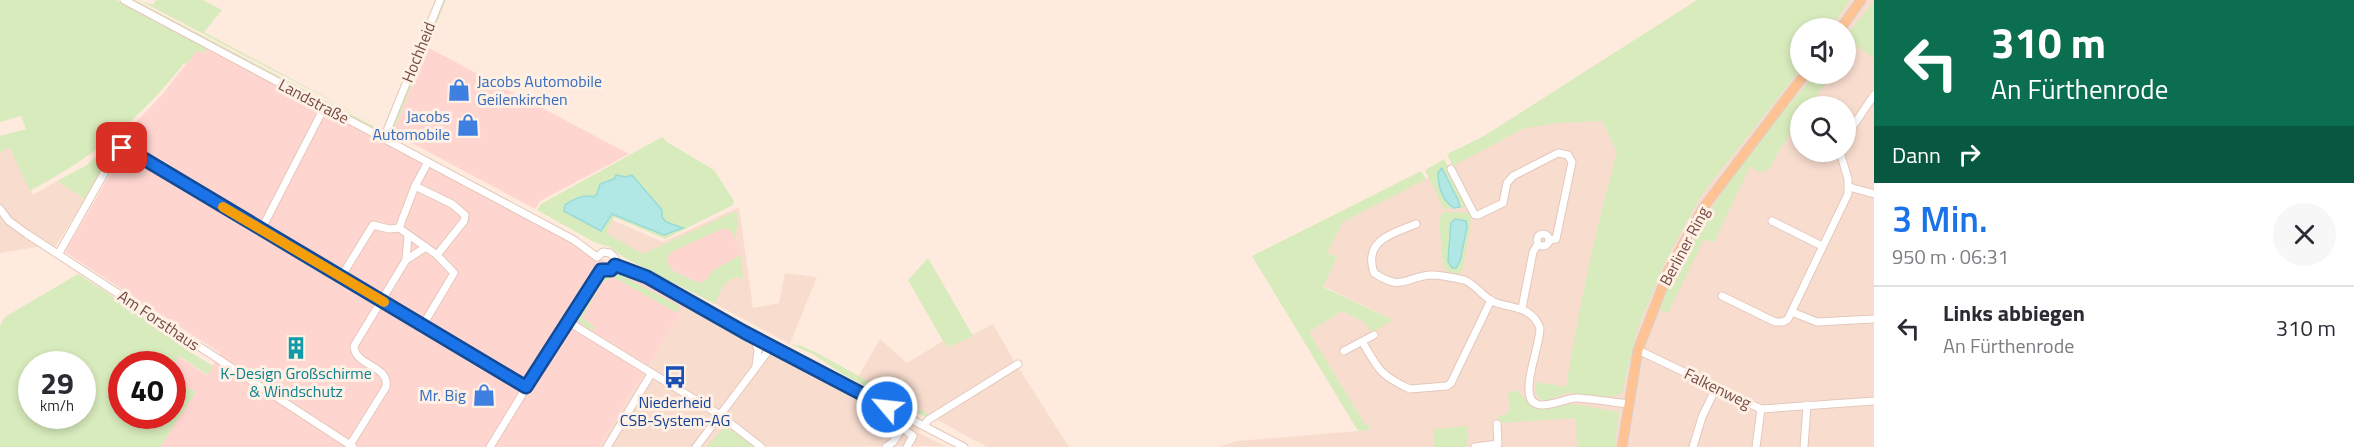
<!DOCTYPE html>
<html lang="de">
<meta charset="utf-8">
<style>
:root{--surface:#fff;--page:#f7f7f7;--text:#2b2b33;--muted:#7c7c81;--line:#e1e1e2;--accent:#1a73e8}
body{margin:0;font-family:"Titillium Web",sans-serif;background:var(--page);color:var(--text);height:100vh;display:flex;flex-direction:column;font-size:22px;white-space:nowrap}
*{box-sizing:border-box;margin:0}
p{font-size:20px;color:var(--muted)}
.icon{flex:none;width:33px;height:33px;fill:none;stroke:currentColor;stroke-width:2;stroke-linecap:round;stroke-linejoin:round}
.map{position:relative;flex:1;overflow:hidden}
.panel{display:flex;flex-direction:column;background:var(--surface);width:480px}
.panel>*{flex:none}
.top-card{background:#0b6e4f;color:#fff;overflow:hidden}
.controls{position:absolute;left:1790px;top:18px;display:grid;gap:12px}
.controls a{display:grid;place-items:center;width:66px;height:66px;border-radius:50%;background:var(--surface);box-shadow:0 3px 9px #0003;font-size:30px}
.speed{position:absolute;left:18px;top:351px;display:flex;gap:12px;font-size:30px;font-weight:700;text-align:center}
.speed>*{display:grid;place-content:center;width:78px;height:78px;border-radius:50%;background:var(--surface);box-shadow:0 3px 9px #0003;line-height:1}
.speed small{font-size:15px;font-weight:400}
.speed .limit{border:9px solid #d22;background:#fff;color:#111}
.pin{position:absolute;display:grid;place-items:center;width:51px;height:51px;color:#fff;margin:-26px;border-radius:12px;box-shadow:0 3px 9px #0006}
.me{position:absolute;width:66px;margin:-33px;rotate:298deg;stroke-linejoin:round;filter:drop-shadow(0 0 4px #0008)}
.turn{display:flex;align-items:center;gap:21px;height:126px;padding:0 18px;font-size:27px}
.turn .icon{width:78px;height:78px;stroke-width:2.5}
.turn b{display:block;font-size:42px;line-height:51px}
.then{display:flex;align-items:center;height:57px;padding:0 18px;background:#0003;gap:12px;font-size:22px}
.round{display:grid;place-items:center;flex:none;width:63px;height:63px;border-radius:32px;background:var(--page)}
.summary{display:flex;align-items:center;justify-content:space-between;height:102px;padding:0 18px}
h1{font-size:36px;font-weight:600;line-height:45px;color:var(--accent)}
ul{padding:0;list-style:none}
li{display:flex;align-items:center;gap:18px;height:84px;padding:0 18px;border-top:2px solid var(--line)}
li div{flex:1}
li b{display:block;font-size:22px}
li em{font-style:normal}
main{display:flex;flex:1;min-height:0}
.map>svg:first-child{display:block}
.residential{fill:#f8ddcf;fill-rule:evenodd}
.commercial{fill:#ffd5d0}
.green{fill:#d8ebbc;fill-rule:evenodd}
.water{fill:#b1e8e5;stroke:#97dad7;stroke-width:1.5}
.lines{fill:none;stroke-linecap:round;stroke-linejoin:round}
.minor-casing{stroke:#e4c7bc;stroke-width:9}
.major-casing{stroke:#dbd0cf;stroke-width:11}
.minor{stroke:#fff;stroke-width:7}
.major{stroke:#ffc293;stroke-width:9}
.route-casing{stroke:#114b97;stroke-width:15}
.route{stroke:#1a73e8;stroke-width:10}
.slow{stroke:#f59e0b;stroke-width:10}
.labels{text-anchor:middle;stroke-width:6;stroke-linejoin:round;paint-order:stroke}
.street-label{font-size:16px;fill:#744c45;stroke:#fff0e5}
.shop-label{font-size:16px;fill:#366cbe;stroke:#fff0e5;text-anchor:end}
.culture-label{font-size:16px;fill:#0d838f;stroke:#fff0e5}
.transit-label{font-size:16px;fill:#164399;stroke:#fff0e5}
</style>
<main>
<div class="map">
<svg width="1874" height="447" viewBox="0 0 1874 447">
<rect width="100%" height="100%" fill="#feebdd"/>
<g class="residential">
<path d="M1729 0H1874V447H1218L1237 441 1370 430V426L1365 424 1309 332 1342 311 1364 322 1393 320 1323 286 1337 257 1327 253 1343 222 1426 179ZM1800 28H1845V74H1800ZM1800 106H1845V152H1800Z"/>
<path d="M10 147 33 195 57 181 85 199 55 247 46 242 42 246 0 253V152Z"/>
<path d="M739 207 753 308 779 303 785 273 817 277 790 344 598 241 610 219 663 242Z"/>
<path d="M686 304 821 379 920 429 919 433 945 446 599 447Z"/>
<path d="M993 324 1013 359 1069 447H987L858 377 880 339 907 363 943 341 949 347Z"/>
</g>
<g class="commercial">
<path d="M427 47 629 154 540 201 535 209 393 133Z"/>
<path d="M207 48 686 304 599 447H160L196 392 173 381V366L178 356 207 375 220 353 65 252 129 142 126 139 136 129 133 125 161 96 197 50 204 53Z"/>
<path d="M724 228 732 232 741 255 712 271 706 280 699 283 669 267 666 259 671 252Z"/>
</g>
<g class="green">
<path d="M0 0H116L207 48 204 53 197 50 187 64 184 63C140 120 93 157 30 191L10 148 0 152V136L26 129 21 116 0 122Z"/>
<path d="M131 0H135L379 129 376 130Z"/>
<path d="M139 0 153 5 156 0H203L222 10 204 32 383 128Z"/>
<path d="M443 0H446L393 133 391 128Z"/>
<path d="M1697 0H1850L1831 28H1800V70L1702 194 1665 262 1637 330 1622 393C1608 402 1584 393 1569 393 1559 394 1550 402 1540 400L1535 392 1537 382 1566 387C1579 308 1595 230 1617 152L1602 121 1556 123 1523 129 1453 166 1447 154 1484 136Z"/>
<path d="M1874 1V58L1856 46 1845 61V37Z"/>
<path d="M1815 74H1836L1830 81H1827L1810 106H1800V120L1777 154 1769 170 1759 172 1750 166 1714 243 1704 239 1668 313 1659 309C1694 221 1753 146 1815 74Z"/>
<path d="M133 125 136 129 126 139 120 140 85 199 57 181 87 165Z"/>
<path d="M662 137 667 142 714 170 734 201 733 205 665 239 614 217 606 233 643 254 736 211 738 220 735 238 732 232 724 228 671 252 666 259 672 271 699 283 706 280 712 271 741 255 743 279 736 277C721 284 721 291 715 304L625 258 610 247 594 242 537 210 541 204Z"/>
<path d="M1444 159 1465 202 1464 208 1444 209 1425 170Z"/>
<path d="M1421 171 1426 179 1343 222 1327 253 1337 257 1323 287 1393 320 1371 333 1364 322 1342 311 1309 332 1365 424 1370 426V430L1358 431 1252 256Z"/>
<path d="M1444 212 1468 213 1471 216 1470 229 1462 271 1458 274 1448 272 1443 266 1439 219Z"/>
<path d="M928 258 973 336 949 347 943 341 908 280Z"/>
<path d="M611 273H617L680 306 677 313 613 277 601 283 582 318 595 327 592 331 578 321V316L599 280Z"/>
<path d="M78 274 133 309 130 314 133 315 135 310 186 343 184 348 213 366 208 375 179 356 173 366 122 364V416H172L173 381 196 392 160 447H0V326L5 317ZM82 364V416H32V364Z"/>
<path d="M790 344 802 346 819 354 929 415 926 417 842 374 813 354Z"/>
<path d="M1514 391H1518L1529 404 1539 409 1572 404 1619 412 1615 447H1577L1576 418 1499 423 1498 415 1504 416 1510 409 1507 393Z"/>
<path d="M1467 426 1468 445 1465 447H1434L1433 429Z"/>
<path d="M724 428 731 430 754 447H706Z"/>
</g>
<g class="water">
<path d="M1442 168 1458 200 1460 207 1454 208C1442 200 1438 187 1438 173Z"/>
<path d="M616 175 626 177 632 175 662 210V217L666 222 683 228 664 235 612 214 601 231 564 211 565 205C574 199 583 194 593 197L597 194 600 184 614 179Z"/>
<path d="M1455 219 1466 221 1467 227 1460 261 1456 268H1452L1448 261 1451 223Z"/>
</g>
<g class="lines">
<g class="minor-casing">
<g id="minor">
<path d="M124 0 574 240 597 257"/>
<path d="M384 138 440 0"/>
<path d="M1845 138 1874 95"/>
<path d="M1451 169 1472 210 1475 215H1478L1503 203 1507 183 1513 176 1558 153 1568 155 1572 162 1556 239 1549 240"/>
<path d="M415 186 452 204 465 215 464 221 437 255"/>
<path d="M1849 187 1874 194"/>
<path d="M0 209 9 221 27 234 353 447"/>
<path d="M1772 221 1822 246"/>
<path d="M1416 224C1392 234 1363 240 1374 273 1403 292 1404 277 1431 275 1441 275 1455 278 1464 280 1476 284 1482 297 1494 302 1512 309 1531 305 1540 328 1539 348 1529 368 1529 388 1528 420 1564 397 1577 398 1594 399 1611 402 1628 404"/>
<path d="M399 228 415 186 428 162"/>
<path d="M261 230 325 106"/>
<circle cx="1543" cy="240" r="6"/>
<path d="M59 253 115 154 124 148 526 387"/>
<path d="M597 257 603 252 610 253 615 258V265"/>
<path d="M406 260 426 247"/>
<path d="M615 265 647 277 744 332 964 447"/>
<path d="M601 270 608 271 615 265"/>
<path d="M341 277 373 225 389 229 399 228 437 255 454 273 423 325"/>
<path d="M1722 296 1775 322H1783L1788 319 1848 194V179L1840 152"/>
<path d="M1522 308 1533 252 1538 244"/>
<path d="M1792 312 1817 322 1874 319"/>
<path d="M567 321 720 415 761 447"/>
<path d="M754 337 758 350 756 366"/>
<path d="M1363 343C1379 370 1380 375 1410 389L1447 386 1451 383 1491 300"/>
<path d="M1638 350 1761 409 1874 401"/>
<path d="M1344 351 1374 335"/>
<path d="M924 426 928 420 1018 364"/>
<path d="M350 445 386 387C390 365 355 367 354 346L406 260 408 235"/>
<path d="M490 447 567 321 601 270"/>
<path d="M607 447 651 374"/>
<path d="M696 447 772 346"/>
<path d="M886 447 893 442 901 430H905L913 436 907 447"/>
<path d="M1475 447 1498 444 1497 424"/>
<path d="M1693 447 1702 417 1716 388"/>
<path d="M1756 447 1761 409"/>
<path d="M1804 447 1807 405"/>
</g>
</g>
<g class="major-casing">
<g id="major">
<path d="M1841 28 1861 0"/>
<path d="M1622 447 1638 350 1669 270 1703 208 1805 74"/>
</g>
</g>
<use href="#minor" class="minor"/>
<use href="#major" class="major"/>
</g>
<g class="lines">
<g class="route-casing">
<path id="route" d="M122 148 129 150 526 387 601 270H611L615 265 647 277 744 332 887 407"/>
</g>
<use href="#route" class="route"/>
<path class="slow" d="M223 207 384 302"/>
</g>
<defs>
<g id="shop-bare" transform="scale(1.8)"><path d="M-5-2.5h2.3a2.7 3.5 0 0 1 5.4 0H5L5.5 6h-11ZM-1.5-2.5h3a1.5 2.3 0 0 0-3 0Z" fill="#3f7fe0" stroke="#fff0e5" stroke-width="2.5" paint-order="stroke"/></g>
<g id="building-bare" transform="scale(1.8)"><path d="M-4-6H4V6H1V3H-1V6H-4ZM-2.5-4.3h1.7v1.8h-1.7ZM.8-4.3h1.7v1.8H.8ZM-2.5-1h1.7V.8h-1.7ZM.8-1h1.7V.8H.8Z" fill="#0f9aa8" stroke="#fff0e5" stroke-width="2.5" paint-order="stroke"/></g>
<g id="bus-bare" transform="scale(1.8)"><path d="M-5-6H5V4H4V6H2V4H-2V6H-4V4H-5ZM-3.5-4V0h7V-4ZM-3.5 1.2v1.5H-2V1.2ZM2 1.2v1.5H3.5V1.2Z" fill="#1a4fb4" stroke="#fff0e5" stroke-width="2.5" paint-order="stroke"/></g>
</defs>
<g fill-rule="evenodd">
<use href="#shop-bare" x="459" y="90"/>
<use href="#shop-bare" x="468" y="125"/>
<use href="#building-bare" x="296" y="348"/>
<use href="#bus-bare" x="675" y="377"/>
<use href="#shop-bare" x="484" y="395"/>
</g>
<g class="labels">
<g class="street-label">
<text transform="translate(418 52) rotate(-68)" y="6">Hochheid</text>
<text transform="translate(314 101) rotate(28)" y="6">Landstraße</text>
<text transform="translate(1684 246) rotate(-62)" y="6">Berliner Ring</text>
<text transform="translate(159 320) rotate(34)" y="6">Am Forsthaus</text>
<text transform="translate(1718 388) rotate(26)" y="6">Falkenweg</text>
</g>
<g class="shop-label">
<text x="477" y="87" text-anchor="start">Jacobs Automobile<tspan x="477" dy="18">Geilenkirchen</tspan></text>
<text x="450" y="122">Jacobs<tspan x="450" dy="18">Automobile</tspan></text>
<text x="466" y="401">Mr. Big</text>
</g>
<g class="culture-label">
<text x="296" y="379">K-Design Großschirme<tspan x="296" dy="18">&amp; Windschutz</tspan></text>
</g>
<g class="transit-label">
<text x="675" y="408">Niederheid<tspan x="675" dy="18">CSB-System-AG</tspan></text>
</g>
</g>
</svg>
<div class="controls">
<a><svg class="icon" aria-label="sound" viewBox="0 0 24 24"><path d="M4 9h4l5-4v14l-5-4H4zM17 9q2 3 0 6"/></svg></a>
<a><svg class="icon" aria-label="search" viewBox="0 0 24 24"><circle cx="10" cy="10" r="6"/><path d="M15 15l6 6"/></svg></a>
</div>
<div class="speed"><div>29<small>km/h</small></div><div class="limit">40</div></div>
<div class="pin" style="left:122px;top:148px;background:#d93025"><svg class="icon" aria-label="arrive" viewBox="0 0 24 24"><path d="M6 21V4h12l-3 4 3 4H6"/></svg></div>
<svg class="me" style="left:887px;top:407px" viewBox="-20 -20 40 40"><circle r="17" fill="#1a73e8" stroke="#fff" stroke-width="3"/><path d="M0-11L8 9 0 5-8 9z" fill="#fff"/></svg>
</div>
<section class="panel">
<div class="top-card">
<div class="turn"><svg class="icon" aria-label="left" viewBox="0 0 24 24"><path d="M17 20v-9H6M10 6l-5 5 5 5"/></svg><div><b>310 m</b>An Fürthenrode</div></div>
<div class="then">Dann<svg class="icon" aria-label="right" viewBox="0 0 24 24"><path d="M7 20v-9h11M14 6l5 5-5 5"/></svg></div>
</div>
<div class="summary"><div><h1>3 Min.</h1><p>950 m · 06:31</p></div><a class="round"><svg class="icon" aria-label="close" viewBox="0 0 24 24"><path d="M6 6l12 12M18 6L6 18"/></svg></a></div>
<ul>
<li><svg class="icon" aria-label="left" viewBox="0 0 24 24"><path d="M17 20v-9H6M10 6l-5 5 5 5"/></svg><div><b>Links abbiegen</b><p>An Fürthenrode</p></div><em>310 m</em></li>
</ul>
</section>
</main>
